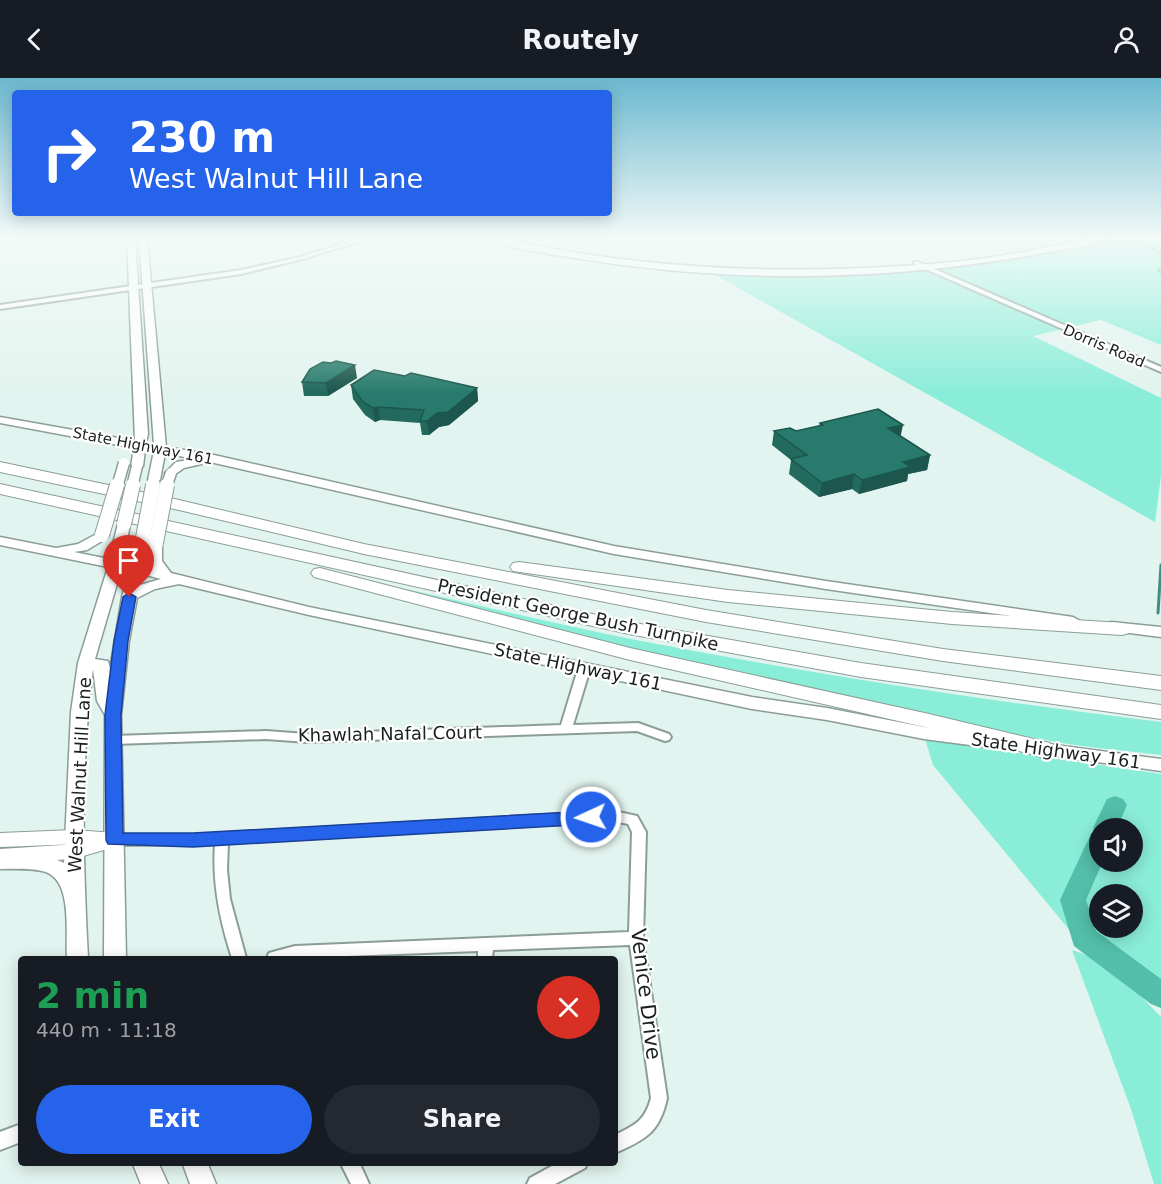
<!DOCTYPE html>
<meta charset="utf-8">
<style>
:root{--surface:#171b24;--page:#242831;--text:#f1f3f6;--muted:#9ea1a6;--accent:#2563eb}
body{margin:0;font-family:"DejaVu Sans",sans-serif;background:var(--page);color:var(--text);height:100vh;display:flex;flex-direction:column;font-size:22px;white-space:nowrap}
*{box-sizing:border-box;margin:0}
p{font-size:20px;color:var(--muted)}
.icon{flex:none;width:33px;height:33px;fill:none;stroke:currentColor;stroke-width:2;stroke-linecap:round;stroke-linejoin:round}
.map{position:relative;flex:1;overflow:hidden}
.side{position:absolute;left:18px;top:878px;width:600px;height:210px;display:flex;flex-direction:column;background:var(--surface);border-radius:6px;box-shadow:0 3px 15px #0003}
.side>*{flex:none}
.guide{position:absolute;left:12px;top:12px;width:600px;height:126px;border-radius:6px;box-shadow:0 3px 15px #0003;background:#2563eb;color:#fff;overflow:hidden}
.controls{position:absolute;left:1089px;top:740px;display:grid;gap:12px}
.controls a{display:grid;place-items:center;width:54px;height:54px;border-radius:50%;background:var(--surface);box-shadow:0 3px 15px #0003;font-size:30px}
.pin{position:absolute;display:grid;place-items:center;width:51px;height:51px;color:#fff;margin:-62px -26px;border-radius:50% 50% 50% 0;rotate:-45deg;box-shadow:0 0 6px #0007}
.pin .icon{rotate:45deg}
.me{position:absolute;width:66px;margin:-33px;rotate:267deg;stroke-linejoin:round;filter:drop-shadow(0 0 4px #0008)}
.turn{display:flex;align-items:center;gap:21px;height:126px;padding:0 18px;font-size:27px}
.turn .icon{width:78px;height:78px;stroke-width:2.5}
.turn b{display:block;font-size:42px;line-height:51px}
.round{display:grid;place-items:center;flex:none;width:63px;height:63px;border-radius:32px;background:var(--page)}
.headline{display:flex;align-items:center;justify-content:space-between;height:102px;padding:0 18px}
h1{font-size:36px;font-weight:600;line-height:45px;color:#1e9e55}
.button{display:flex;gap:12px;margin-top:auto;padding:12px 18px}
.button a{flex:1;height:69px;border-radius:36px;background:var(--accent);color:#fff;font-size:24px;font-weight:600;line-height:69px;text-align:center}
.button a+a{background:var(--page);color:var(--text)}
header{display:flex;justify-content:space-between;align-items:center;height:78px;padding:0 18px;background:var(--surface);font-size:27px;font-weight:600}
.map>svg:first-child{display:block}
.green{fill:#8aedd7;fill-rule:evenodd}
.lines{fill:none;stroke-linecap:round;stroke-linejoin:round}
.stream-far1{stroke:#428f80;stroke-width:1.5}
.stream{stroke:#428f80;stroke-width:3}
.river{fill:#53bea9;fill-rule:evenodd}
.minor-casing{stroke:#8c9d98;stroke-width:4}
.tertiary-casing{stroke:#8c9d98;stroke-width:2}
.secondary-casing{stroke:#8c9d98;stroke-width:3}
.motorway-casing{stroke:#8c9d98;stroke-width:2}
.minor{fill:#fff;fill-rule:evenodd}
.tertiary{fill:#fff;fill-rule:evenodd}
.secondary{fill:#fff;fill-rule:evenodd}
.motorway{fill:#fff;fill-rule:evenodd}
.secondary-bridge-far1-casing{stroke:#8c9d98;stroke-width:13;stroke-linecap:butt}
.secondary-bridge-casing{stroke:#8c9d98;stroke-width:16;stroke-linecap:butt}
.secondary-bridge-far1{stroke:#fff;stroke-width:10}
.secondary-bridge{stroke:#fff;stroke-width:14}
.wall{fill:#226a5d}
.shaded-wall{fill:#1c564c}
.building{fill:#287b6c;stroke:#1c564c;stroke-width:1.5}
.route{fill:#2563eb;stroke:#184099;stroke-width:1.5}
.labels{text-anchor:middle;stroke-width:4.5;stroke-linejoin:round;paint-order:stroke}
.far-street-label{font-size:15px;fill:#1b211f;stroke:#fff}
.street-label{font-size:18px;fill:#1b211f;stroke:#fff}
.near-street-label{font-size:21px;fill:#1b211f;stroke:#fff}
</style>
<header><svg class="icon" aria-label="back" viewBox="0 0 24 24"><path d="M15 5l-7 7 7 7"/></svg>Routely<svg class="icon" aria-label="person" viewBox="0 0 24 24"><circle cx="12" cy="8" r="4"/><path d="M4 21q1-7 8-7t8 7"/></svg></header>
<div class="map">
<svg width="1161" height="1106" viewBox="0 0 1161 1106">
<rect width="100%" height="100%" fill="#e2f4ef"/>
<g class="green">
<path d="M1113 160H1161V267L1101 242 1033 258 1161 320V398L1155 444 708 193 895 192 1039 174Z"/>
<path d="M397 509C478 527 559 547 641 563 813 596 987 623 1161 644V677C1121 672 1079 669 1040 661 823 620 609 566 395 510Z"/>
<path d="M925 661 1161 696V931L1114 885 1081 866 933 687ZM1100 750H1132V783H1100ZM1100 816H1132V849H1100Z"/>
<path d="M1072 872 1108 884 1161 939V1106H1154L1131 1031Z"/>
</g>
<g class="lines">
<g class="stream-far1">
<path d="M1140 161 1161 177"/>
<path d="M1161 191 1158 192 1161 195"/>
</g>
<path class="stream" d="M1158 535 1161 487"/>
<path class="river" d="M1115 718 1123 721 1127 727 1117 750H1100V783H1103L1086 822 1096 853 1161 901V930L1151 926 1074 868 1060 822 1088 762 1091 755 1095 754 1093 750 1107 721Z"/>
<g class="minor-casing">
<g id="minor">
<path d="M361 160H370L303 181 241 196 0 231V227L241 192 300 179Z"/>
<path d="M914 184H918L1161 289V294L914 186Z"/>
<path d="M584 587 590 591 573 647 638 645 669 656 671 659 669 662 665 663 637 653 307 664 266 661 114 666 110 665 108 662 110 659 114 658 266 653 307 656 561 647 578 591Z"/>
<path d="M614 733 637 738 646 754 643 860 667 1020C660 1054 645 1062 615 1075V1057C635 1047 645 1043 651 1020L630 867 493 872 492 880H478V873L295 880H267L269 875 295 868 629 854 632 754 628 746 614 743 228 765 227 792 230 821 246 880H232C220 843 212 806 215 766L115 767 110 766 108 762 110 758 115 757H193Z"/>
<path d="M21 1046V1064L0 1072V1054Z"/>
<path d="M340 1084H359L369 1106H351Z"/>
<path d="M559 1084H588L585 1090 555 1106H527L530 1100Z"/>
</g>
</g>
<g class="tertiary-casing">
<path id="tertiary" d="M74 752 115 755 121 757 124 762 121 767 73 781 0 785V771L78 766 0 769V755Z"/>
</g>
<g class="secondary-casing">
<g id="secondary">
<path d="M127 160H135L148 356 146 365 154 367 139 160H147L166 369 214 377 614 468 826 503 1073 539 1080 543 1073 547 826 511 614 476 210 384 184 390 171 399 165 395 176 384 194 381 165 375 160 402 154 406 148 402 154 373 145 372 143 388 137 392 131 388 134 370 0 345V339L135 363Z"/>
<path d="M487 160H501C650 194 802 198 953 184 984 181 1013 176 1043 170 1066 166 1088 160 1110 160 1094 169 1068 170 1049 174 894 204 730 206 575 180 550 176 507 171 487 160Z"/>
<path d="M124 442 130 446 123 484 131 486 135 465 142 461 149 465 144 489 152 491 147 479 150 467 155 466 162 470V483L171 495 309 529 752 619 827 630 924 649 993 658 999 660 1002 664 999 668 993 670 924 661 827 642 752 631 309 537 179 506 155 511 137 520 129 563 121 637 126 880H104L105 637 97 623 93 591C80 687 83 784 88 880H67C65 856 74 799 42 793 29 790 14 791 0 791V775L47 777 64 785 71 634 78 585 108 489 0 467V459L56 470 78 466 102 453 109 457 107 460 87 472 74 474 109 481 118 446ZM121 492 129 493 122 519 110 591 108 583 95 581ZM142 496 161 501 140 507Z"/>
<path d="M1111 544 1161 549V559L1106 552 1104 549Z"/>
<path d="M1032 664 1161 681V693L1026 674 1023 670 1026 666Z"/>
<path d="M132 1084H158L168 1106H141Z"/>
<path d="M182 1084H207L216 1106H190Z"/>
</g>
</g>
<g class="motorway-casing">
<g id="motorway">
<path d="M0 384 179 422 364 466 706 532 943 571 1161 598V612L943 583 706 544 364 476 179 432 0 394Z"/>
<path d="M0 406 629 544 861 585 1161 627V641L861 599 629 556 0 416Z"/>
<path d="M519 484 728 512 952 534 1122 545 1129 547 1132 551 1129 555 1122 557 952 546 728 524 513 493 510 489 513 485Z"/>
<path d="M320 490 630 570 929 636 1042 663 1050 665 1053 671 1050 677 1042 679 929 650 630 582 314 499 311 495 314 491Z"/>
</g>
</g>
<use href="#minor" class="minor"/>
<use href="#tertiary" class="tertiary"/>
<use href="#secondary" class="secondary"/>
<use href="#motorway" class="motorway"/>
<g class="secondary-bridge-far1-casing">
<g id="secondary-bridge-far1">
<path d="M117 409 124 385"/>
<path d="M132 409 137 388"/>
<path d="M153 409 154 402"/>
<path d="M166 409 171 395"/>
</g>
</g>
<g class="secondary-bridge-casing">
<g id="secondary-bridge">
<path d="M124 446 133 407"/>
<path d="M102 457 117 407"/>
<path d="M142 465 153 407"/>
<path d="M155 470 167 407"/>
</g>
</g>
<use href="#secondary-bridge-far1" class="secondary-bridge-far1"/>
<use href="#secondary-bridge" class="secondary-bridge"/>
</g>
<g class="wall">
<path d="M405 298 477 310 478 323 449 347 439 349 429 357H422L420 345 380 342 375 344 365 337 353 321 351 307Z"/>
<path d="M357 300 328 318H304L302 304Z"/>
<path d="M820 345 901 358 930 377 927 392 908 396 907 403 859 416 852 411 819 419 789 396 791 382 772 367 774 353H796L819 348Z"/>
</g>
<g class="shaded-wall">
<path d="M355 287 357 300 328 318 326 305Z"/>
<path d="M477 310 478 323 449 347 439 349 429 357 427 343 437 335Z"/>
<path d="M378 329 380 342 375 344 373 330Z"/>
<path d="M903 347 900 361 888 350Z"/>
<path d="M930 377 927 392 908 396 907 403 859 416 862 402 903 384Z"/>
<path d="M854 396 852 411 819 419 822 405Z"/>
</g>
<g class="building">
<path d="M336 283 355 287 326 305 302 304 310 291 323 284 331 285Z"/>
<path d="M374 292 405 298 411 295 477 310 448 334 437 335 427 343H420L424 332 378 329 373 330 363 324 351 307Z"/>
<path d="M878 331 903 347 888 350 930 377 903 384 910 389 862 402 854 396 822 405 791 381 807 377 774 353 790 350 796 353 823 347 820 345Z"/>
</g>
<linearGradient id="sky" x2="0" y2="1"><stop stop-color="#6cb8cf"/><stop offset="0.51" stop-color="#f2faf8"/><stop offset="1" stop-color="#f2faf8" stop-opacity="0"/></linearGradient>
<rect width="1161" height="315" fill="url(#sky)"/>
<path class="route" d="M129 515 136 519 128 563 121 637 123 755H193L591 733 597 735 600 739 597 744 591 746 193 769 108 766 106 762 105 637 114 563 123 519Z"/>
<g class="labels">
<g class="far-street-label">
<text transform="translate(1104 268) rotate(23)" y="5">Dorris Road</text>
<text transform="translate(143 368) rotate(11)" y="5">State Highway 161</text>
</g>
<g class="street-label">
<text transform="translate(578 537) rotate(12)" y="6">President George Bush Turnpike</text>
<text transform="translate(578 589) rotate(12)" y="6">State Highway 161</text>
<text transform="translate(390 656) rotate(-1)" y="6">Khawlah Nafal Court</text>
<text transform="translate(1056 673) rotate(8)" y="6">State Highway 161</text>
<text transform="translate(80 697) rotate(-87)" y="6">West Walnut Hill Lane</text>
</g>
<g class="near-street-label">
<text transform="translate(646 916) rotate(83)" y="7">Venice Drive</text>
</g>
</g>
</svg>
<div class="controls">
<a><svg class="icon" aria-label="sound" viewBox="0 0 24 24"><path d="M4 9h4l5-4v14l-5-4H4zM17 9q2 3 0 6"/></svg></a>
<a><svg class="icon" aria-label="layers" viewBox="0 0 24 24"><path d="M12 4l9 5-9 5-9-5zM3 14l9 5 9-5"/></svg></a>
</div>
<div class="pin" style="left:129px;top:519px;background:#d93025"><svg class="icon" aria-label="arrive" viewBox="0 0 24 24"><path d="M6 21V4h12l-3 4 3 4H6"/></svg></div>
<svg class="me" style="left:591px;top:739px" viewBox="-20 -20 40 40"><circle r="17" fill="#2563eb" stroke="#fff" stroke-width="3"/><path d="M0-11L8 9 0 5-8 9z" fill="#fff"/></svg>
<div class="guide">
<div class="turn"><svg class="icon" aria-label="right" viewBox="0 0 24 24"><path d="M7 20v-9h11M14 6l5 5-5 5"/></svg><div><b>230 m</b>West Walnut Hill Lane</div></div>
</div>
<section class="side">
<div class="headline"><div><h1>2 min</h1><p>440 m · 11:18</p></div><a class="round" style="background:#d93025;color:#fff"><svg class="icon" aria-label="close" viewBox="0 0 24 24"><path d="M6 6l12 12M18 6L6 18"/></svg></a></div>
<div class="button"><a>Exit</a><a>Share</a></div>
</section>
</div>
